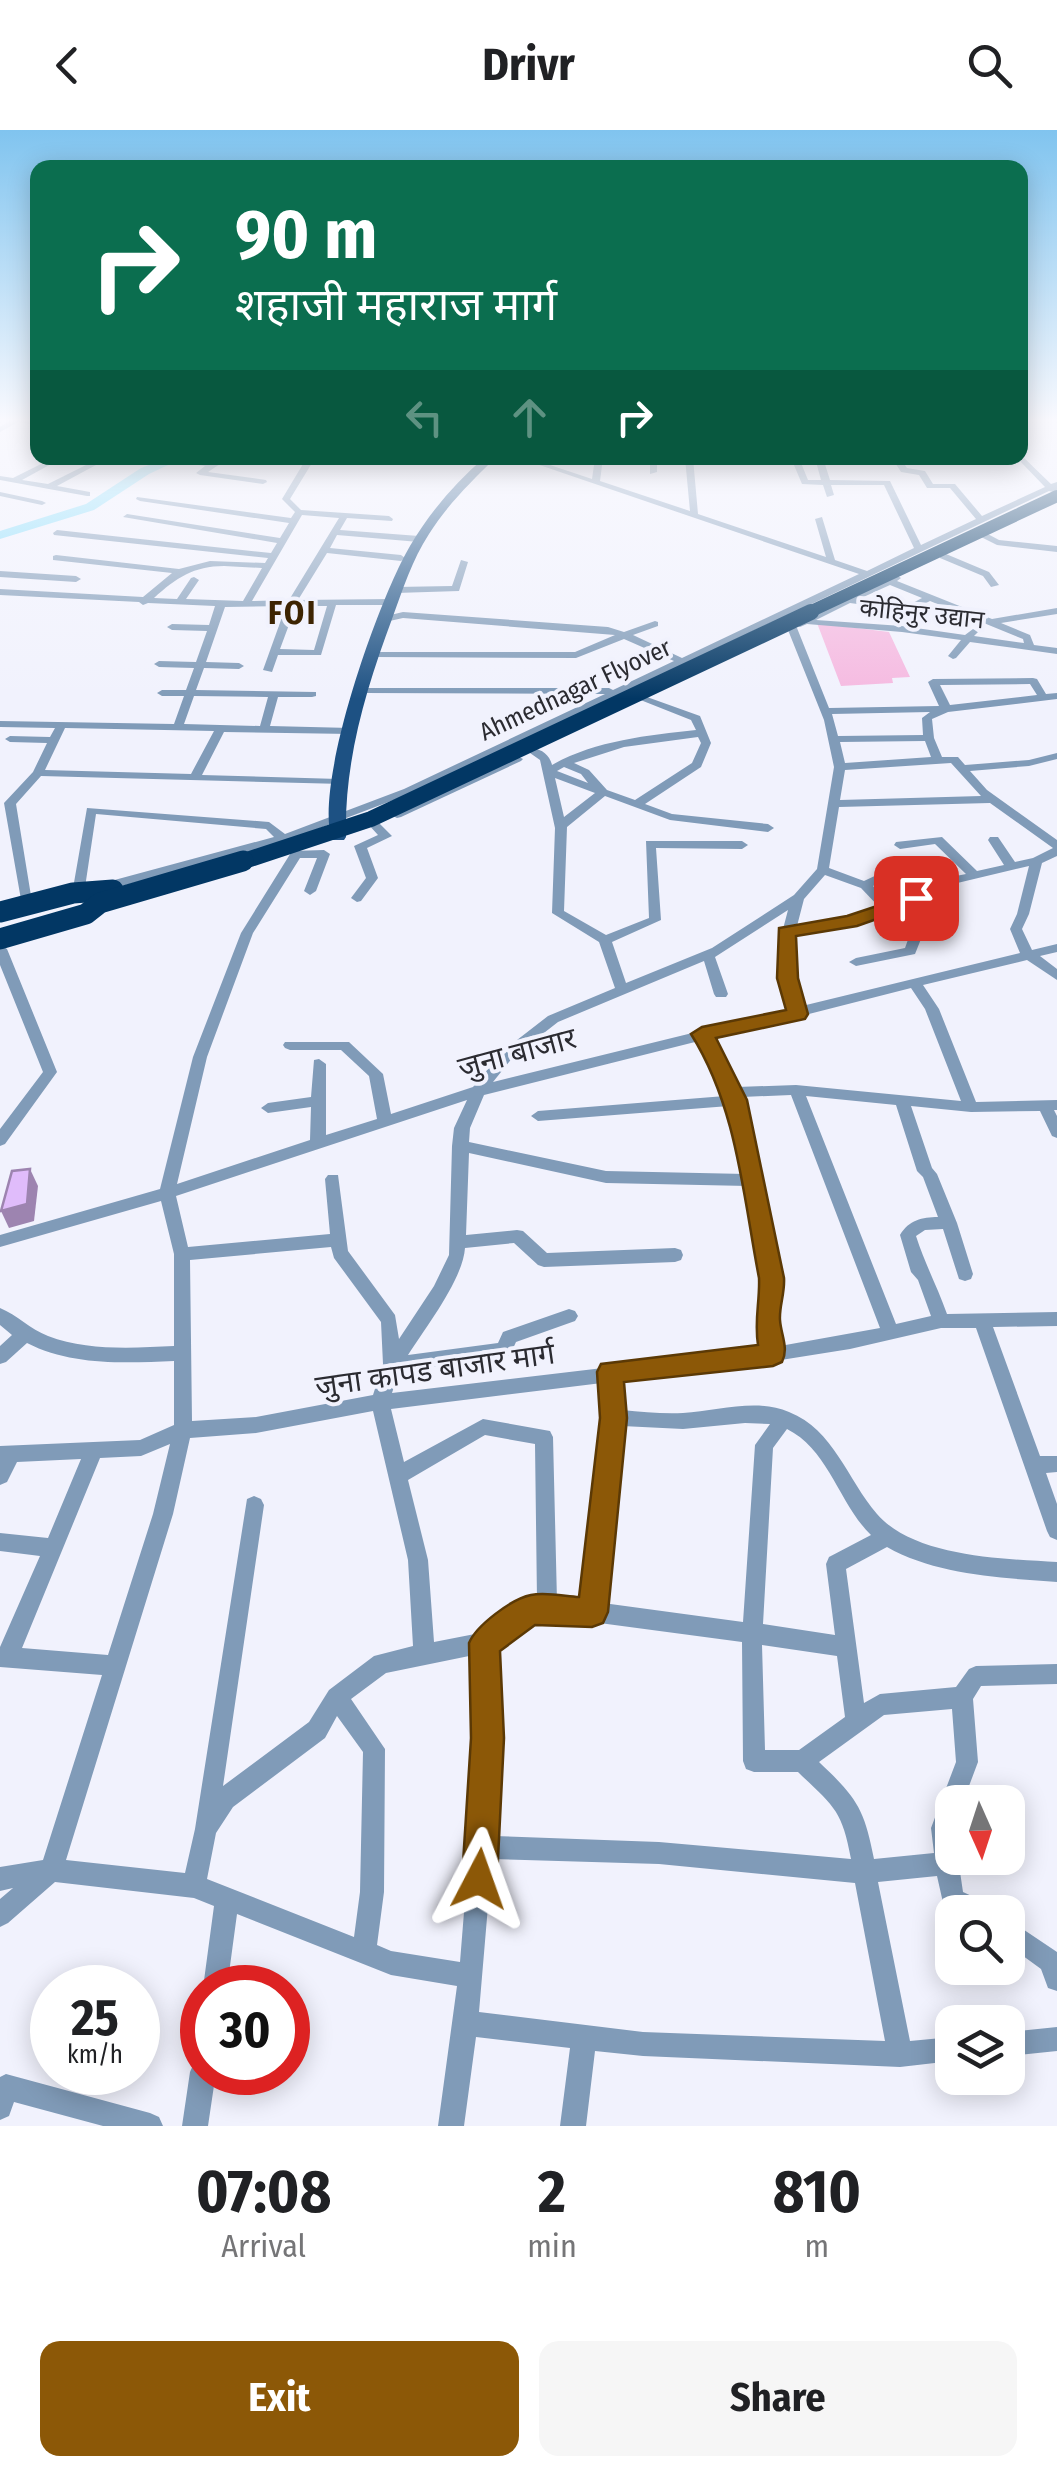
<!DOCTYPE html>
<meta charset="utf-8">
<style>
:root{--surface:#fff;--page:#f6f6f6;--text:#202124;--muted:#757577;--accent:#8c5807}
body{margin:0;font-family:"Fira Sans Condensed","Noto Sans Devanagari",sans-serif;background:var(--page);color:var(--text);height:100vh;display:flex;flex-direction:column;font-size:38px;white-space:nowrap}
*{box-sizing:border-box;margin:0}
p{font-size:32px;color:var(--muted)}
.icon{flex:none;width:55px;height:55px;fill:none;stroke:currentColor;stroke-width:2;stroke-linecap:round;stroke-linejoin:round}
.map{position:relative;height:1996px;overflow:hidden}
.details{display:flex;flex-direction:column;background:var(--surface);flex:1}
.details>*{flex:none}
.guide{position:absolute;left:30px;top:30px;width:998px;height:305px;border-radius:20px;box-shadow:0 5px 25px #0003;background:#0b6e4f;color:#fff;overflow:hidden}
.needle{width:65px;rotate:177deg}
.fabs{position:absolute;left:935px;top:1655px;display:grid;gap:20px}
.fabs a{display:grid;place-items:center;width:90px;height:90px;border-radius:20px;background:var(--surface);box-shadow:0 5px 25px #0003;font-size:50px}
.speed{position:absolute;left:30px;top:1835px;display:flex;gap:20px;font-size:50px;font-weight:700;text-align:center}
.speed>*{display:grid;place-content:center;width:130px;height:130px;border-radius:50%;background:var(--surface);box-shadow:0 5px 25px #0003;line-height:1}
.speed small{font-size:25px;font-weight:400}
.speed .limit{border:15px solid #d22;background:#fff;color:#111}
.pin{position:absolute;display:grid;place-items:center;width:85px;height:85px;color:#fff;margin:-42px;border-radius:20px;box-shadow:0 5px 15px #0006}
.me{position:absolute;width:110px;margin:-55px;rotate:4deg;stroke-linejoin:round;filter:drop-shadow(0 0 8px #0008)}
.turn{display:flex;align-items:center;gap:35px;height:210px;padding:0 40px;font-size:45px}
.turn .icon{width:130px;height:130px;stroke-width:2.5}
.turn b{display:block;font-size:70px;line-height:85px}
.lanes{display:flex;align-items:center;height:95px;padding:0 40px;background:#0003;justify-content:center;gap:50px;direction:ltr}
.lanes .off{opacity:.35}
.eta{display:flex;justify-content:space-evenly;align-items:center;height:170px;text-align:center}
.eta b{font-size:60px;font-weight:700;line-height:70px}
.action{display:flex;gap:20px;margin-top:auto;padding:20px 40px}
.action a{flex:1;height:115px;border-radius:20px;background:var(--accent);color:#fff;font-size:40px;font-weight:700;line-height:115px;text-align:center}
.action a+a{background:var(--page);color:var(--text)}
header{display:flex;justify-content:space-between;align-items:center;height:130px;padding:0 40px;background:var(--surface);font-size:45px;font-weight:700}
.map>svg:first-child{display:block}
.green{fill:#f5b9e0}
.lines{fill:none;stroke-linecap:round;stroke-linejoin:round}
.river{fill:#85ddfa;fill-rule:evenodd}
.minor{fill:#809bb8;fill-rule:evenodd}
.major{fill:#1d5183;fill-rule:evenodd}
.highway-bridge-far2{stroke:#023764;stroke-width:12}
.highway-bridge-far1{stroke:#023764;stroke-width:16}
.highway-bridge{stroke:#023764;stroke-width:21}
.shaded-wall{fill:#9d84b0}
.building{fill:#e0bcfb;stroke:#9d84b0;stroke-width:2.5}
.route{fill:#8c5807;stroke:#5b3905;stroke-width:2.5}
.labels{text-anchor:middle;stroke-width:8;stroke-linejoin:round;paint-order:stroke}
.far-street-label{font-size:25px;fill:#2b2b31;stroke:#f1f2fd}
.street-label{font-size:30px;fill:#2b2b31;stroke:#f1f2fd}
.far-district-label{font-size:32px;font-weight:bold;letter-spacing:2.5px;fill:#3d2402;stroke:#f1f2fd}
</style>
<header><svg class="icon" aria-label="back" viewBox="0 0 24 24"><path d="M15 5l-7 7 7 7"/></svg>Drivr<svg class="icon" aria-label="search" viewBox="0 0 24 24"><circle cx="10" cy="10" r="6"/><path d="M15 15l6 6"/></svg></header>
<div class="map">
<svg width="1057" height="1996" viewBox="0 0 1057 1996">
<rect width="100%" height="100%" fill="#f1f2fd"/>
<path class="green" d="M817 493 889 502 910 547 892 548 893 553 841 556Z"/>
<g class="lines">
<path class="river" d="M168 328H183L149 344 94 380 0 409V401L86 374 141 338Z"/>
<g class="minor">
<path d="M12 289 38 291V295L18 292 0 302V297Z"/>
<path d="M1020 324 1051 354 1057 352V363L1049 361 780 489 797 498 829 578 939 576 928 552 933 549 1033 548 1037 549 1046 564 1057 563V569L948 582 932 589 934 608 942 627H958L965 635 1029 630 1057 623V629L1029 636 970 641 987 660 1057 710V726L1042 733 1029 784 1022 799 1032 820 1057 814V822L1040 826 1057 839V850L1027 830 923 855 939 879 976 972 1057 970V980H1054L1057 986V1008L1052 1006 1040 981 971 982 911 976 932 1038 937 1044 957 1093 973 1144 971 1149 965 1151 959 1149 943 1099 925 1100 916 1106C925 1134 937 1156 947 1184L1057 1182V1196L993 1197 1040 1326H1057V1342L1046 1343 1057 1374V1410L1050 1407 1047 1401 976 1198H941L850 1219 743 1236 620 1251 622 1280C643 1282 663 1284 683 1283 717 1281 757 1268 789 1282 834 1300 847 1349 877 1384 914 1427 1004 1429 1057 1432V1452C1002 1448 936 1445 887 1417L846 1439 864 1573 880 1564 956 1557 969 1539 976 1536 1057 1534V1554L981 1556 973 1569 978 1632 963 1672H952V1728H958L963 1762 989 1774 993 1782H955L944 1777 937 1746 878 1752 910 1911 952 1907V1931L900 1937 643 1926 595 1921 586 1996H560L570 1918 476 1907 464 1996H438L457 1856 391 1845 237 1784 227 1858H203L214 1776 194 1768 55 1752 8 1793 0 1797V1769L13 1758 0 1761V1737L43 1730 102 1545 0 1537V1517L40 1426 0 1421V1403L48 1408 81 1329 17 1332 7 1352 0 1355V1316L140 1310 174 1295V1231C125 1233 72 1236 27 1213L6 1232 0 1234V1216L12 1205 0 1195V1178C17 1185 30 1199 48 1206 87 1221 133 1218 174 1216V1124L161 1071 0 1117V1105L160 1059 193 927 241 803 292 721 324 720 330 724 316 761 310 765 304 761 317 728H300L253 803 207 927 177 1054 310 1010 311 977 268 983 261 978 268 973 311 967 314 930 319 929 326 934V1005L377 989 369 946 341 920H290L285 918 283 915 285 912H349L383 944 391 984 473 957 503 921 548 886 615 858 599 812 552 783 555 698 540 630 530 623V619C540 617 550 625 552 635 594 611 648 605 696 600L691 590 638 569 647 567 700 586 711 613 701 637 645 674 672 684 768 694 774 698 768 702 670 690 605 666 567 697 564 781 606 805 649 788 646 711H742L748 715 742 719 656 718 661 790 612 812 626 853 712 818 794 765 817 739 834 637 824 590 788 500 772 492 412 663 291 709 294 713 292 716H284L281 713 100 762 96 761V755L274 707 266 699 96 684 84 764 78 768 72 764 87 678 269 692 285 704 404 659 605 564 364 563 359 560 360 558H609L613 560 674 531 624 509 576 528 375 527 370 524 372 522H575L615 505 403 488 385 492 380 489 382 487 403 482 608 497 624 502 655 491 658 492V496L633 505 682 528 859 444 519 328H529L592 349 595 328H603L600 351 690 381 685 328H693L698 384 826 427 815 389 822 387 835 430 867 441 914 418 884 355H831L834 365 827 367 823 355 802 354 791 328H799L808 350H821L815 328H823L830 350 890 351 921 415 976 389 950 358H927L919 345 901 342 892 328H900L907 338 925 341 933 354H955L982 386 1045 357 1017 328H1020ZM1030 554 1037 565 950 575 940 555ZM930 582 922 588 923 605 838 606 832 584ZM698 607 701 613 692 633 635 670 607 660 589 640 574 633 624 617ZM925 611 931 627 845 633 840 612ZM951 633 981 666 840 670 845 640ZM564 637 581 644 588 653 557 641ZM555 648 595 663 564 687ZM990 673 1053 718 1033 728 1015 732 998 707H990L988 710 1004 735 977 741 942 707 896 712 894 715 900 719 935 714 966 744 941 749 929 756 898 735 864 751 829 738 839 677ZM1029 736 1017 784 1010 799 1020 823 802 876 795 840 796 804 850 795 914 775 925 790 910 804 905 818 856 828 849 832 856 836 915 824 921 809 938 791 923 769 949 755ZM897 744 920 761 891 774 873 756ZM825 745 861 758 880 778 848 787 797 796 804 769ZM788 780 783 799 780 802 783 805 782 840 790 879 493 952 513 927 558 892 704 831 714 864 716 867H726L728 864 715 827ZM911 858 925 879 961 971 796 955 737 957 711 908 793 888 798 890 805 885ZM699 911 725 966 538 981 531 986 538 991 729 976 746 1044 606 1041 469 1012 470 998 484 965ZM791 965 880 1198 780 1216 775 1185 781 1169 779 1148 757 1021 742 967ZM806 966 896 975 917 1041 923 1047 938 1087C922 1087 909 1090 900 1105L911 1142 918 1150 931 1186 896 1194ZM467 970 454 998 452 1016 449 1125 434 1156 399 1209 395 1185 348 1121 338 1045H328L325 1049 330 1104 188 1117 176 1066ZM469 1023 606 1053 748 1056 763 1148 765 1169 757 1185 763 1218 616 1236 610 1234 603 1238 392 1263 399 1241 504 1227 510 1225 516 1212 575 1191 578 1186 575 1181 569 1179 503 1202 498 1213 408 1225C426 1197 463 1149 465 1118L514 1113 538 1135 544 1137 675 1132 681 1130 683 1125 681 1120 675 1118 547 1123 523 1101 517 1100 466 1105ZM331 1117 334 1128 381 1192 383 1234 373 1265 256 1287 192 1291 190 1130ZM602 1253 605 1288 583 1472 557 1471 553 1307 550 1301 483 1289 404 1332 391 1279ZM373 1281 408 1430 413 1516 374 1526 329 1560 309 1592 223 1656 264 1375 261 1369 254 1366 247 1369 195 1699 185 1743 66 1730 173 1384 190 1308 256 1303ZM745 1293 770 1294 755 1315 743 1492 603 1473 622 1296 683 1299ZM787 1299C829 1320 839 1374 871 1405L829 1427 826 1434 835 1505 763 1494 773 1318ZM485 1305 535 1314 537 1470 524 1473 480 1503 434 1512 428 1430 408 1350ZM170 1314 153 1384 108 1525 22 1518 100 1328 141 1326ZM534 1490 592 1492 742 1512 743 1631 746 1639 754 1642H798C833 1676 842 1679 851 1729L659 1712 493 1706 496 1634 494 1518ZM762 1515 837 1526 845 1587 799 1620H765ZM474 1525 471 1695 460 1832 391 1821 377 1815 384 1762 385 1619 351 1569 386 1543ZM952 1579 956 1632 931 1698 934 1723 874 1729C864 1678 857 1668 819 1632L884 1585ZM337 1586 363 1622 360 1762 354 1807 207 1749 216 1703 233 1677 325 1608ZM492 1729 659 1734 855 1753 885 1911 643 1902 479 1882Z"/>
<path d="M53 328H62L22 350 48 354 100 328H109L57 356 90 362V366H87L0 350V346L13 348Z"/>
<path d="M155 328C174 327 203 338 219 328L306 330 315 328 290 369 301 380 389 386 393 389 392 391 347 388 340 400 419 406 423 409 419 412 337 405 330 418 401 425 405 428 401 431 327 423 298 470 392 469 397 472 392 475H336L321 525H278L272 542 263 540 286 476 225 477 206 532 239 533 244 536 239 539 204 538 196 560 316 562V566L312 567H278L270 596 351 598 356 601 351 604 224 602 202 645 339 649 345 652 343 654 41 646 16 674 33 778 31 781H23L4 673 33 642 47 613 10 612 5 609 10 606 50 607 55 598 0 597V591L174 594 184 566H162L157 563 162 560H186L194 538 159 537 154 534 159 531 196 532 207 501 172 500 167 497 172 494 209 495 215 476 148 473 143 475 139 472 0 465V459L143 467 172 443 53 430V426L56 425 179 439 210 431 265 433 268 428 54 405 53 403 57 400 271 423 277 413 123 387 127 384 280 408 289 393 140 371 136 369 137 367 291 388 295 382 282 369 303 334 226 330 208 342 266 350 267 352 263 354 200 345 196 343 205 336ZM302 385 339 388 289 470 252 471ZM224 436 262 438 243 471 186 469 199 450 194 447 191 448 177 469 154 468C176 448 194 436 224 436ZM296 476H327L314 520 280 519ZM194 566 268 567 260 596 184 594ZM65 598 214 601 191 644 45 640Z"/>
<path d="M610 328H657V342L650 344V332L614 330Z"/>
<path d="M0 362 42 371 46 373 42 375 0 366Z"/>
<path d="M984 402 999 410 1057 416V422L997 415 981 407V403Z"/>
<path d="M940 424H946L989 442 999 455 991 457 983 446 940 428Z"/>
<path d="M461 430 468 432 459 461 396 463 391 460 396 457 452 456Z"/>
<path d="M0 441 76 446 81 449 76 452 0 447Z"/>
<path d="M896 445 901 448 897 451 992 489 1057 478V484L1001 493 1030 505 1034 515 1057 518V524L970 512 956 528 953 529 948 526 961 510 902 502 807 494 800 497 795 494ZM890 455 922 468 909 475 859 469ZM930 471 1023 509 1024 513 974 506 978 502 973 499 965 505 902 496 816 490 850 473 910 481Z"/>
<path d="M517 626 523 629 521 631 401 687 397 688 391 685Z"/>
<path d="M374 690 378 692 392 706 367 718 378 748 361 771 357 772 351 768 366 748 354 716 378 705 368 694Z"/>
<path d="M0 815 7 819 57 942 5 1014 0 1016V999L43 942 0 835Z"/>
<path d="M1008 1789 1057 1822V1861L1048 1858 1041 1839 1008 1815Z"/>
<path d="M1057 1897V1921L1008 1926V1902Z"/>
<path d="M202 1930V1942H216L208 1996H182L190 1942 194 1933Z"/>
<path d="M6 1944 150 1983 159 1987 163 1996H103L14 1972 9 1986 0 1990V1947Z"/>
</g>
<path class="major" d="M484 328H495C471 352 448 374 429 404 412 430 403 459 392 489 366 559 344 631 346 707L344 710H332C313 654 379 468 410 416 430 382 455 353 484 328Z"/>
<path class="highway-bridge-far2" d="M805 484 1057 366"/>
<path class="highway-bridge-far1" d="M235 734 371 689 811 482"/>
<g class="highway-bridge">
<path d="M0 782 73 763 113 760"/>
<path d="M0 809 86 784 100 773 243 731"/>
</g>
</g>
<path class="shaded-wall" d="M30 1039 38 1056 34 1091 9 1098 1 1081Z"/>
<path class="building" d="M30 1039 27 1074 1 1081 12 1041Z"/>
<linearGradient id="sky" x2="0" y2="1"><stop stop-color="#80c4ef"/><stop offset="0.51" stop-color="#f9f9fe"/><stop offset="1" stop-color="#f9f9fe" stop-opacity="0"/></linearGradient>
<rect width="1057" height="569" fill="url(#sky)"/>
<path class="route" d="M916 763 922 764V773L857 796 796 806 798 848 808 884 805 889 716 908 747 970 784 1148C785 1163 779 1177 780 1190 781 1205 789 1218 782 1232L773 1236 624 1252 627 1288 608 1482 603 1493 592 1497 535 1495 500 1521 504 1608 497 1749 492 1762 479 1767 467 1762 462 1749 471 1608 469 1513C476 1496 511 1469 531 1465 545 1462 564 1466 579 1467L600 1288 597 1242 601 1234 758 1215C754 1190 760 1172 759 1148 743 1065 737 977 691 904L702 897 786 880 777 848 779 798 847 786Z"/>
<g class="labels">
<g class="far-street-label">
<text transform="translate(922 483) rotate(6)" y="9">कोहिनुर उद्यान</text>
<text transform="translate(575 559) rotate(-25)" y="9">Ahmednagar Flyover</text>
</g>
<g class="street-label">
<text transform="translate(517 923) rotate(-15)" y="10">जुना बाजार</text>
<text transform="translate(435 1240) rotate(-8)" y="10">जुना कापड बाजार मार्ग</text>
</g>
<g class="far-district-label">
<text x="293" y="494">FOI</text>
</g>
</g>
</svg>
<div class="fabs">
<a><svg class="needle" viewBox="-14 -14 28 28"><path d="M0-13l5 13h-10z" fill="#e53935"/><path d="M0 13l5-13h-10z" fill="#757577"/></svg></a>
<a><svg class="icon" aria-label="search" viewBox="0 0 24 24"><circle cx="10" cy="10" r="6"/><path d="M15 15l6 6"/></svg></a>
<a><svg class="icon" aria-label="layers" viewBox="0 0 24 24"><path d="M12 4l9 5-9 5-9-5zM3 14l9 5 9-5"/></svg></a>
</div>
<div class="speed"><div>25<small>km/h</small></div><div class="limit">30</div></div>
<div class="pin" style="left:916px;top:768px;background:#d93025"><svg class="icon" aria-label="arrive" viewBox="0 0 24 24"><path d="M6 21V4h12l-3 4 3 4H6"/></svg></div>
<svg class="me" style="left:479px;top:1749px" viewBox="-20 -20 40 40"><path d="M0-17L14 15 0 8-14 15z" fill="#8c5807" stroke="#fff" stroke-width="4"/></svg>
<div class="guide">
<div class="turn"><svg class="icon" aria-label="right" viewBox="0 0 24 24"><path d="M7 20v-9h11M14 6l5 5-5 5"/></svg><div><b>90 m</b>शहाजी महाराज मार्ग</div></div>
<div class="lanes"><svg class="icon off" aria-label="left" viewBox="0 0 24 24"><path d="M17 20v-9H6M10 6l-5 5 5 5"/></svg><svg class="icon off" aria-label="ahead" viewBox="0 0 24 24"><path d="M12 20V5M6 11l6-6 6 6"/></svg><svg class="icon" aria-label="right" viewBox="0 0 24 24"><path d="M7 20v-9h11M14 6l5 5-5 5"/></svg></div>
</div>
</div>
<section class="details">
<div class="eta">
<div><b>07:08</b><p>Arrival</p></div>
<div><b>2</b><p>min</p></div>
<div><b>810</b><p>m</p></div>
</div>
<div class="action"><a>Exit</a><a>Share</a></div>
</section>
